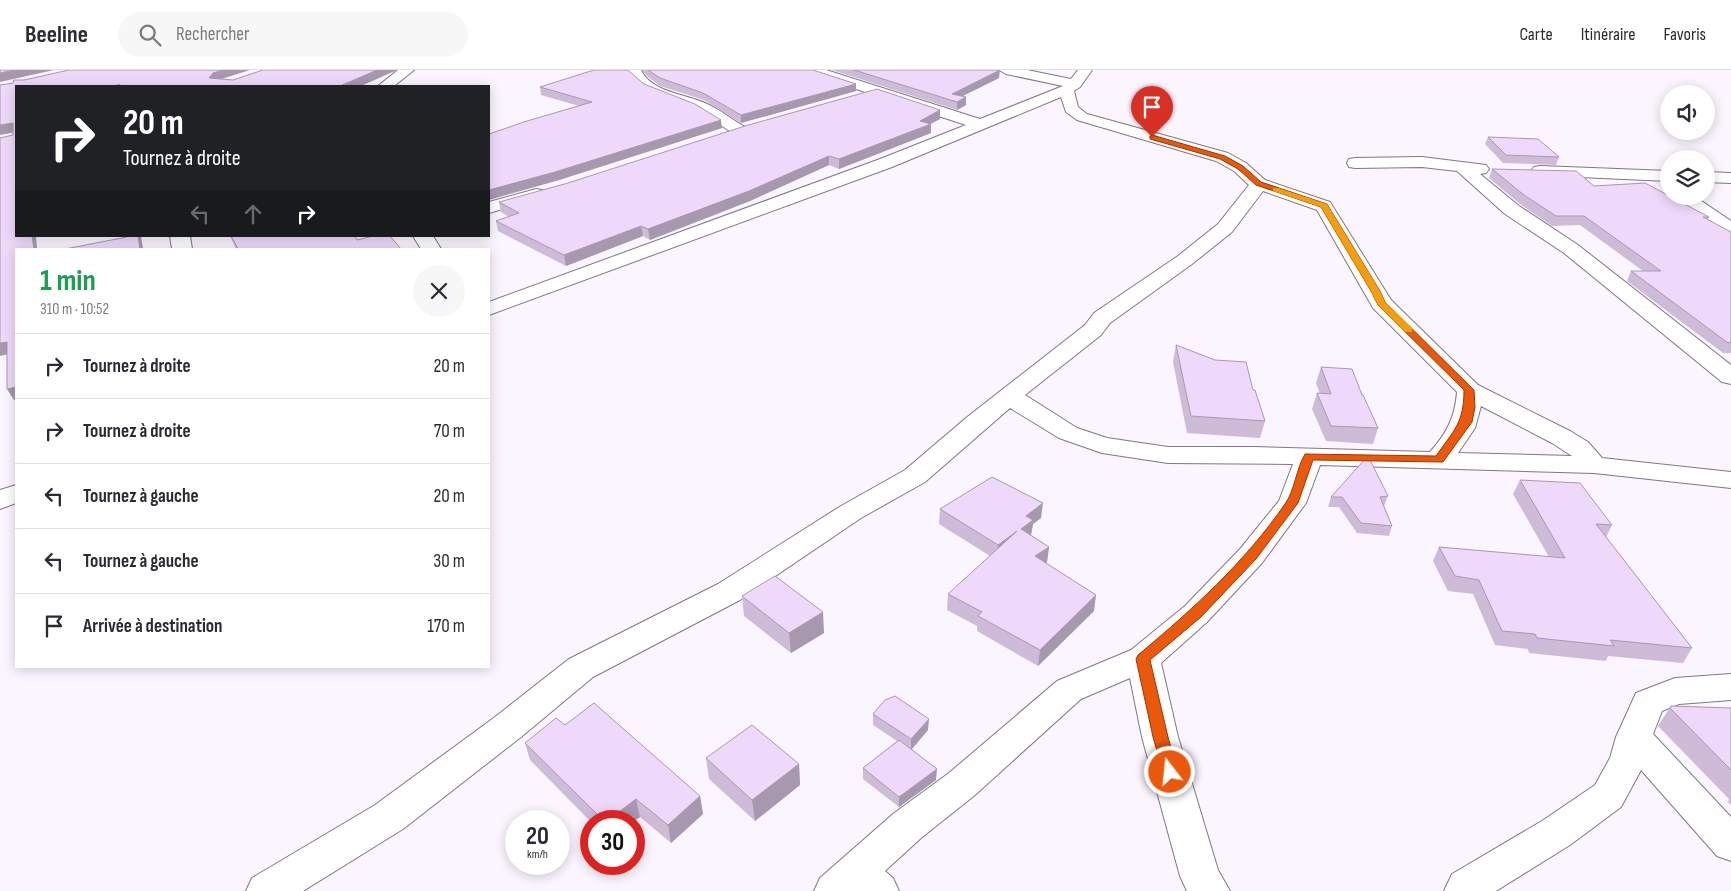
<!DOCTYPE html>
<html lang="fr">
<meta charset="utf-8">
<style>
:root{--surface:#fff;--page:#f7f7f7;--text:#2b2b33;--muted:#7c7c81;--line:#e1e1e2}
body{margin:0;font-family:"Sofia Sans Condensed",sans-serif;background:var(--page);color:var(--text);height:100vh;display:flex;flex-direction:column;font-size:19px;white-space:nowrap}
*{box-sizing:border-box;margin:0}
p{font-size:16px;color:var(--muted)}
.icon{flex:none;width:28px;height:28px;fill:none;stroke:currentColor;stroke-width:2;stroke-linecap:round;stroke-linejoin:round}
.map{position:relative;flex:1;overflow:hidden}
.sheet{position:absolute;left:15px;top:178px;width:475px;height:420px;display:flex;flex-direction:column;background:var(--surface);border-radius:0px;box-shadow:0 2px 12px #0003}
.sheet>*{flex:none}
.banner{position:absolute;left:15px;top:15px;width:475px;height:152px;border-radius:0px;box-shadow:0 2px 12px #0003;background:#202124;color:#fff;overflow:hidden}
.controls{position:absolute;left:1660px;top:15px;display:grid;gap:10px}
.controls a{display:grid;place-items:center;width:55px;height:55px;border-radius:50%;background:var(--surface);box-shadow:0 2px 12px #0003;font-size:25px}
.speed{position:absolute;left:505px;top:740px;display:flex;gap:10px;font-size:25px;font-weight:700;text-align:center}
.speed>*{display:grid;place-content:center;width:65px;height:65px;border-radius:50%;background:var(--surface);box-shadow:0 2px 12px #0003;line-height:1}
.speed small{font-size:12px;font-weight:400}
.speed .limit{border:8px solid #d22;background:#fff;color:#111}
.pin{position:absolute;display:grid;place-items:center;width:42px;height:42px;color:#fff;margin:-51px -21px;border-radius:50% 50% 50% 0;rotate:-45deg;box-shadow:0 0 5px #0007}
.pin .icon{rotate:45deg}
.me{position:absolute;width:55px;margin:-28px;rotate:344deg;stroke-linejoin:round;filter:drop-shadow(0 0 4px #0008)}
.turn{display:flex;align-items:center;gap:18px;height:105px;padding:0 25px;font-size:22px}
.turn .icon{width:65px;height:65px;stroke-width:2.5}
.turn b{display:block;font-size:35px;line-height:42px}
.lanes{display:flex;align-items:center;height:48px;padding:0 25px;background:#0003;justify-content:center;gap:25px;direction:ltr}
.lanes .off{opacity:.35}
.round{display:grid;place-items:center;flex:none;width:52px;height:52px;border-radius:26px;background:var(--page)}
.summary{display:flex;align-items:center;justify-content:space-between;height:85px;padding:0 25px}
h1{font-size:30px;font-weight:700;line-height:38px;color:#1e9e55}
ul{padding:0;list-style:none}
li{display:flex;align-items:center;gap:15px;height:65px;padding:0 25px;border-top:1px solid var(--line)}
li div{flex:1}
li b{display:block;font-size:19px}
li em{font-style:normal}
header{display:flex;align-items:center;gap:30px;box-sizing:border-box;height:70px;padding:0 25px;background:var(--surface);border-bottom:1px solid var(--line)}
header strong{font-size:24px}
nav{display:flex;gap:28px;margin-inline-start:auto;font-size:18px}
.search{width:350px;height:45px;background:var(--page);display:flex;align-items:center;gap:12px;box-sizing:border-box;padding:0 18px;border-radius:28px;color:var(--muted);font-size:19px}
.map>svg:first-child{display:block}
.lines{fill:none;stroke-linecap:round;stroke-linejoin:round}
.minor-casing{stroke:#827689;stroke-width:2}
.minor{fill:#fff;fill-rule:evenodd}
.wall{fill:#cebbd8}
.shaded-wall{fill:#a798b0}
.building{fill:#efd9fb;stroke:#a798b0}
.route{fill:#ea580c;stroke:#983908}
.slow{fill:#f59e0b}
</style>
<header>
<strong>Beeline</strong>
<div class="search"><svg class="icon" aria-label="search" viewBox="0 0 24 24"><circle cx="10" cy="10" r="6"/><path d="M15 15l6 6"/></svg>Rechercher</div>
<nav><a>Carte</a><a>Itinéraire</a><a>Favoris</a></nav>
</header>
<div class="map">
<svg width="1731" height="821" viewBox="0 0 1731 821">
<rect width="100%" height="100%" fill="#faf5fe"/>
<g class="lines">
<g class="minor-casing">
<g id="minor">
<path d="M398 0H414L394 16H378Z"/>
<path d="M627 0H641C651 22 685 24 705 33 719 39 731 49 745 57L747 60 745 63H733C720 55 707 45 693 39 670 28 638 26 627 0Z"/>
<path d="M805 0H826L980 49 1063 16 1006 4 999 0H1027L1071 9 1078 0H1092L1080 17 1074 21 1078 37 1087 44 1228 83 1246 93 1265 110 1330 132 1391 230 1478 315 1570 361 1588 372 1602 388 1731 402V418L1594 403 1320 395 1306 433 1262 493 1207 552 1161 593 1178 667 1218 800 1230 821H1187L1180 806 1142 667 1130 608 1081 629 975 725 921 768 885 801 893 808 899 821H814L820 808 893 744 949 703 1057 611 1131 580 1185 536 1240 479 1279 431 1293 394 1168 393 1102 383 1059 368 1010 338 925 412 861 448 740 530 593 607 521 667 403 759 303 821H246L252 808 375 735 495 647 569 589 718 514 841 436 905 400 966 348 1085 255 1094 243 1178 186 1218 154 1249 115 1234 101 1216 91 1077 50 1066 42 1061 27 892 97 489 245V232L880 89 966 55 807 3ZM1263 121 1317 140 1373 238 1457 322C1455 347 1447 363 1430 382L1252 377H1168L1107 368 1077 358 1025 325 1101 265 1110 253 1192 194 1232 162ZM1481 336 1552 373 1572 386 1458 383 1475 358Z"/>
<path d="M1422 87 1486 95 1489 99 1486 103 1480 104 1519 136 1578 175 1731 295V314L1722 312 1564 183 1505 144 1457 101 1422 97 1355 98 1349 97 1347 93 1349 89 1355 88Z"/>
<path d="M1540 96 1669 101V111L1534 105 1531 101 1534 97Z"/>
<path d="M1706 102 1731 103V113L1706 112Z"/>
<path d="M536 119 542 120 545 124 542 128 489 143V132Z"/>
<path d="M1672 126H1694L1731 151V165L1724 163Z"/>
<path d="M170 166H190L192 179H172Z"/>
<path d="M413 166H433L441 179H421Z"/>
<path d="M16 415V433L0 439V420Z"/>
<path d="M1731 604V630L1679 634 1662 641 1653 664 1731 747V791L1717 786 1641 700 1621 737 1570 775 1496 821H1444L1452 804 1542 751 1595 715 1610 688 1616 667 1636 623 1675 608Z"/>
</g>
</g>
<use href="#minor" class="minor"/>
</g>
<g class="wall">
<path d="M642 0H813L856 14V21L741 53 704 30 660 16 647 6Z"/>
<path d="M832 0H998L999 8 962 26 966 35 957 40Z"/>
<path d="M630 2 644 14 722 58 556 111 579 36 541 25 540 17Z"/>
<path d="M940 40V49L931 54V63L839 99 829 95 750 131 650 170 643 166 566 196 498 161 496 151 509 147 501 142 499 132Z"/>
<path d="M1488 67 1559 87 1556 95 1503 93 1485 74Z"/>
<path d="M1492 99 1594 116 1709 147 1708 150 1731 162V283H1723L1627 211 1631 201H1643L1580 155 1552 156 1520 134 1489 108Z"/>
<path d="M230 166H355L357 170 401 179H236Z"/>
<path d="M1176 275 1253 320 1265 351 1260 368 1187 363 1173 292Z"/>
<path d="M1321 297 1362 325 1378 358 1373 374 1326 371 1312 339 1317 323 1320 324 1316 313Z"/>
<path d="M1520 410 1612 455 1606 467 1692 578 1683 593 1608 586 1606 591 1529 583 1528 579 1495 575 1473 524 1448 521 1433 491 1439 477 1549 487 1513 424Z"/>
<path d="M1388 426 1384 436 1392 456 1389 466 1357 463 1339 437H1328L1331 427Z"/>
<path d="M940 439 1041 448 1033 454 1031 465 1049 477 1047 492 1046 493 1094 541 1038 596 977 561V556L947 540 948 524 990 486 939 454Z"/>
<path d="M742 526 824 563 791 583 744 546Z"/>
<path d="M1671 636 1731 638V735L1728 732 1729 729 1658 656Z"/>
<path d="M873 644 928 660 912 679 936 710 899 737 863 709V698L897 671 873 655Z"/>
<path d="M565 655 700 726 703 744 671 773 640 747 634 751 591 752 530 690 525 673Z"/>
<path d="M706 688 799 694 800 715 755 751 709 709Z"/>
</g>
<g class="shaded-wall">
<path d="M15 0H54L0 12V3Z"/>
<path d="M223 0H250L215 11 209 8 213 3Z"/>
<path d="M377 0H397L361 16H340Z"/>
<path d="M1000 0 999 8 953 31 952 24Z"/>
<path d="M856 14V21L741 53V45Z"/>
<path d="M966 27V35L957 40V32Z"/>
<path d="M940 40V49L930 54H931V63L839 99V89L920 51Z"/>
<path d="M721 50 722 58 556 111 489 130V120Z"/>
<path d="M13 53 16 62 0 65V55Z"/>
<path d="M829 86V95L750 131 650 170 648 159Z"/>
<path d="M641 156 643 166 566 196 564 185Z"/>
<path d="M32 166H36L37 179H34Z"/>
<path d="M138 166H141L143 179H140Z"/>
<path d="M7 272 13 283 0 286V273Z"/>
<path d="M16 317V330H14L7 319Z"/>
<path d="M1043 433 1041 448 1033 454 1031 465 1021 459 1026 446Z"/>
<path d="M1017 461 997 490 998 475Z"/>
<path d="M1049 477 1047 492 1033 501 1035 486Z"/>
<path d="M1096 525 1094 541 1038 596 1040 580Z"/>
<path d="M823 542 824 563 791 583 789 563Z"/>
<path d="M929 649 928 660 911 680V669Z"/>
<path d="M799 694 800 715 755 751 752 730Z"/>
<path d="M937 699 936 710 899 737V727Z"/>
<path d="M700 726 703 744 671 773 668 755Z"/>
<path d="M636 729 640 747 634 751H607Z"/>
</g>
<g class="building">
<path d="M0 0H15L0 3Z"/>
<path d="M69 0H223L213 3 209 8 233 10 263 0H377L340 16H122L118 14V16H16V166H32L34 179H16V317L7 319V272L0 273V68L13 65V53L0 55V15L13 13 14 10H24Z"/>
<path d="M594 0H628L630 2 644 14 695 34 721 50 555 102 489 120V64L527 51 592 32 540 17Z"/>
<path d="M648 0H813L856 14 741 45 703 23 660 8Z"/>
<path d="M854 0H1000L952 24 966 27 957 32Z"/>
<path d="M877 19 940 40 920 51 931 54 839 89 829 86 749 121 648 159 641 156 564 185 496 151 519 143 499 132 568 113 745 56Z"/>
<path d="M1488 67 1538 69 1559 87 1506 85Z"/>
<path d="M1492 99 1576 101 1594 116 1645 113 1709 147H1703L1731 162V272L1728 273 1631 201H1661L1584 146H1556L1524 125Z"/>
<path d="M127 166H138L140 179H65L127 167Z"/>
<path d="M231 166H355L357 170 373 166H390L401 179H238Z"/>
<path d="M1176 275 1215 290 1246 292 1253 320H1255L1265 351 1191 346Z"/>
<path d="M1321 297 1352 299 1362 325H1363L1378 358 1331 356 1317 323 1331 324Z"/>
<path d="M1366 388H1369L1388 426 1380 427 1392 456 1361 453 1342 427H1331Z"/>
<path d="M992 407 1043 433 1026 446 1033 450 1021 459 1049 477 1035 486 1096 525 1040 580 978 546 982 542 948 524 1017 461 998 475 940 439Z"/>
<path d="M1520 410 1580 413 1612 455 1596 454 1692 578 1610 570 1614 576 1537 568 1535 564 1502 561 1479 510 1455 506 1439 477 1565 488Z"/>
<path d="M775 506 823 542 789 563 742 526Z"/>
<path d="M895 626 929 649 911 669 873 644 885 630Z"/>
<path d="M594 633 700 726 668 755 636 729 607 751H604L525 673 556 648 565 655Z"/>
<path d="M1671 636 1731 638V700L1670 638Z"/>
<path d="M752 655 799 694 752 730 706 688Z"/>
<path d="M899 670 937 699 899 727 863 698Z"/>
</g>
<path class="route" d="M1152 65 1225 86 1243 96 1261 112 1327 134 1380 221 1385 232 1474 320 1475 337 1472 352 1443 392 1313 390 1298 433 1256 489 1201 547 1150 590 1168 667 1178 702 1176 706 1170 708 1165 706 1163 702 1153 667 1136 589 1138 585C1192 540 1245 492 1285 434 1295 420 1296 399 1305 384L1436 386C1454 360 1464 353 1464 320L1378 235 1371 221 1321 137 1256 115 1238 99 1220 89 1150 69V66Z"/>
<path class="slow" d="M1273 118H1278L1327 134 1380 221 1385 232 1412 258V262H1405L1378 235 1371 221 1321 137 1273 121Z"/>
</svg>
<div class="controls">
<a><svg class="icon" aria-label="sound" viewBox="0 0 24 24"><path d="M4 9h4l5-4v14l-5-4H4zM17 9q2 3 0 6"/></svg></a>
<a><svg class="icon" aria-label="layers" viewBox="0 0 24 24"><path d="M12 4l9 5-9 5-9-5zM3 14l9 5 9-5"/></svg></a>
</div>
<div class="speed"><div>20<small>km/h</small></div><div class="limit">30</div></div>
<div class="pin" style="left:1152px;top:67px;background:#d93025"><svg class="icon" aria-label="arrive" viewBox="0 0 24 24"><path d="M6 21V4h12l-3 4 3 4H6"/></svg></div>
<svg class="me" style="left:1170px;top:702px" viewBox="-20 -20 40 40"><circle r="17" fill="#ea580c" stroke="#fff" stroke-width="3"/><path d="M0-11L8 9 0 5-8 9z" fill="#fff"/></svg>
<div class="banner">
<div class="turn"><svg class="icon" aria-label="right" viewBox="0 0 24 24"><path d="M7 20v-9h11M14 6l5 5-5 5"/></svg><div><b>20 m</b>Tournez à droite</div></div>
<div class="lanes"><svg class="icon off" aria-label="left" viewBox="0 0 24 24"><path d="M17 20v-9H6M10 6l-5 5 5 5"/></svg><svg class="icon off" aria-label="ahead" viewBox="0 0 24 24"><path d="M12 20V5M6 11l6-6 6 6"/></svg><svg class="icon" aria-label="right" viewBox="0 0 24 24"><path d="M7 20v-9h11M14 6l5 5-5 5"/></svg></div>
</div>
<section class="sheet">
<div class="summary"><div><h1>1 min</h1><p>310 m · 10:52</p></div><a class="round"><svg class="icon" aria-label="close" viewBox="0 0 24 24"><path d="M6 6l12 12M18 6L6 18"/></svg></a></div>
<ul>
<li><svg class="icon" aria-label="right" viewBox="0 0 24 24"><path d="M7 20v-9h11M14 6l5 5-5 5"/></svg><div><b>Tournez à droite</b></div><em>20 m</em></li>
<li><svg class="icon" aria-label="right" viewBox="0 0 24 24"><path d="M7 20v-9h11M14 6l5 5-5 5"/></svg><div><b>Tournez à droite</b></div><em>70 m</em></li>
<li><svg class="icon" aria-label="left" viewBox="0 0 24 24"><path d="M17 20v-9H6M10 6l-5 5 5 5"/></svg><div><b>Tournez à gauche</b></div><em>20 m</em></li>
<li><svg class="icon" aria-label="left" viewBox="0 0 24 24"><path d="M17 20v-9H6M10 6l-5 5 5 5"/></svg><div><b>Tournez à gauche</b></div><em>30 m</em></li>
<li><svg class="icon" aria-label="arrive" viewBox="0 0 24 24"><path d="M6 21V4h12l-3 4 3 4H6"/></svg><div><b>Arrivée à destination</b></div><em>170 m</em></li>
</ul>
</section>
</div>
